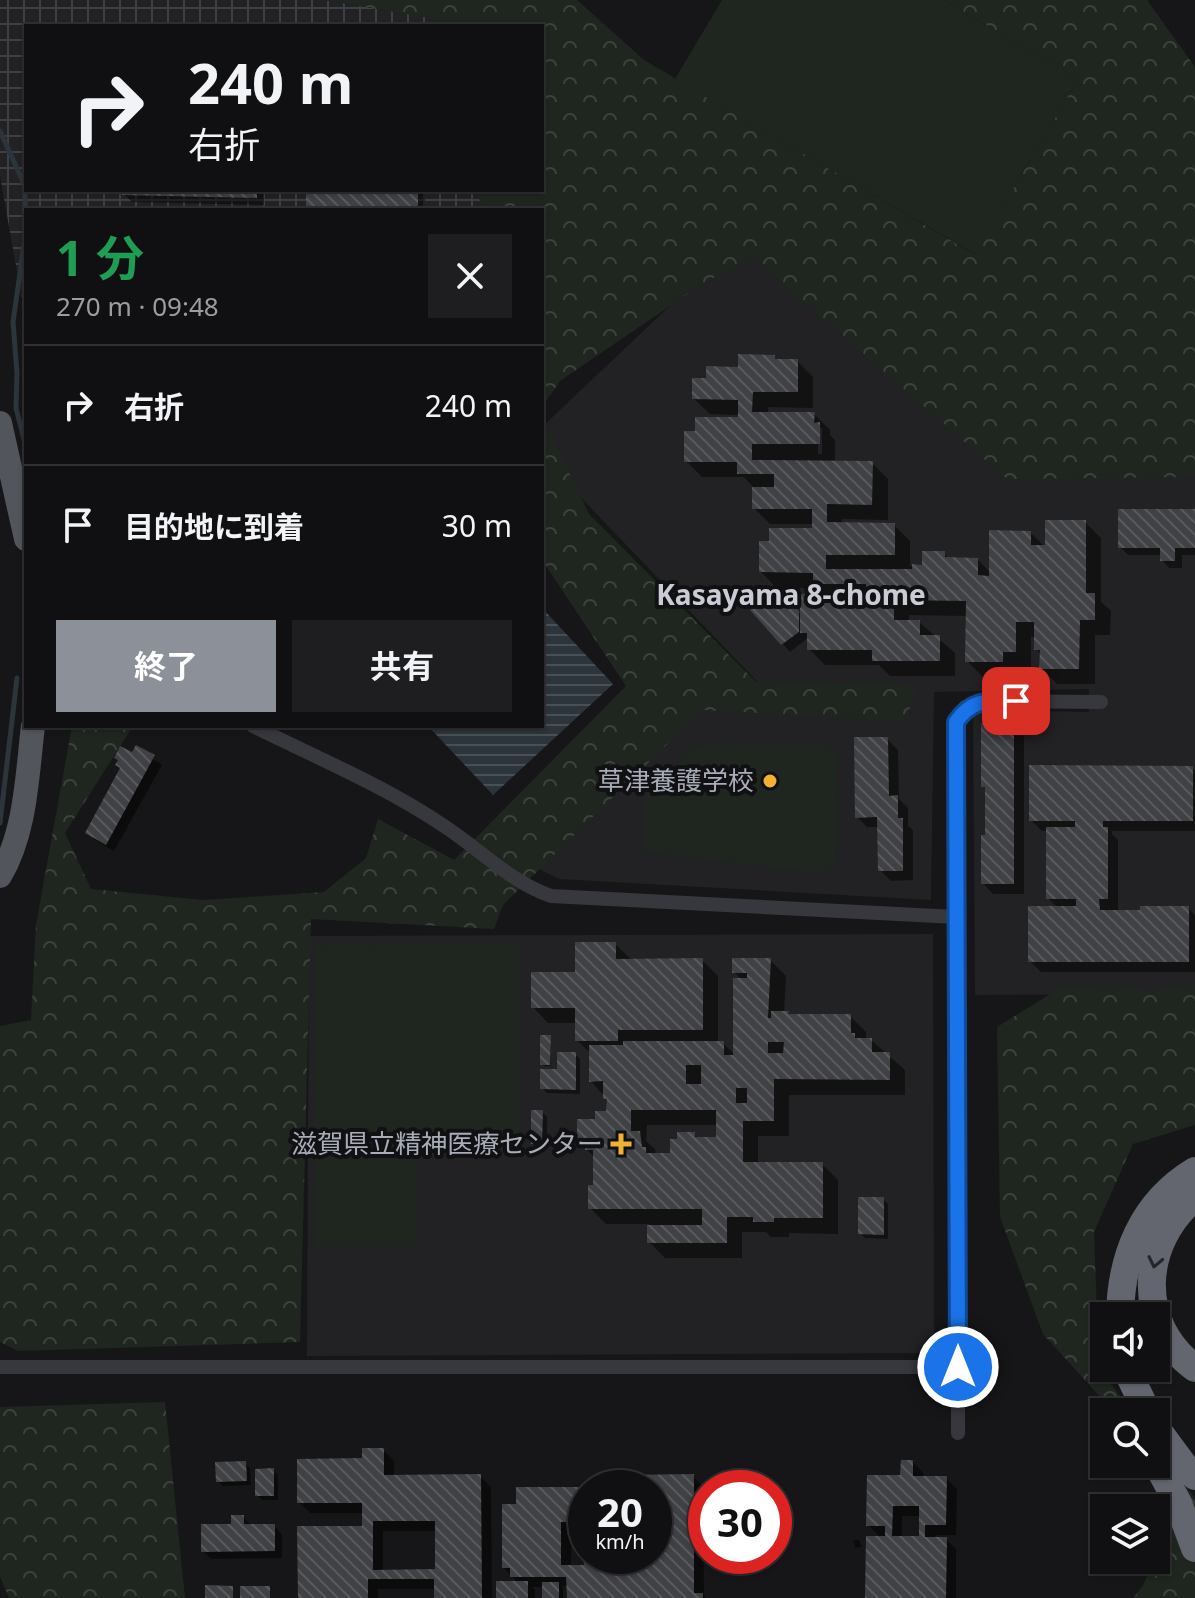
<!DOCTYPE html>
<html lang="ja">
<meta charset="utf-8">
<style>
:root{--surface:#101012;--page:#1e1e20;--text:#f1f3f6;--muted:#9c9d9f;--line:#303032;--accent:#8c9099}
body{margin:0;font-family:"Noto Sans","Noto Sans JP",sans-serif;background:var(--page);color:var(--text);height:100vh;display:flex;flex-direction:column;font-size:30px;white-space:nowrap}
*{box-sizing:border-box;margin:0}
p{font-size:26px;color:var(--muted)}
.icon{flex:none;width:44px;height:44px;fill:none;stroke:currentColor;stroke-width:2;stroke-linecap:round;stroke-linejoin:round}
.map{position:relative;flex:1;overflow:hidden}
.details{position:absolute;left:24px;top:208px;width:520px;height:520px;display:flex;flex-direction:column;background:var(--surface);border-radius:0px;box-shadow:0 2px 6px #0004,0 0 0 2px var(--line)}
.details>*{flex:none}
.hud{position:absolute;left:24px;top:24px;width:520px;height:168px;border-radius:0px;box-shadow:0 2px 6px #0004,0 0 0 2px var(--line);background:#101012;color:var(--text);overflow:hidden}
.fabs{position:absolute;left:1090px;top:1302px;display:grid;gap:16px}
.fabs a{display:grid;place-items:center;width:80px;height:80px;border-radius:0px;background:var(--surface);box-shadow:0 2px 6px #0004,0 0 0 2px var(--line);font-size:40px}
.speed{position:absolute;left:568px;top:1470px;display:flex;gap:16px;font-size:40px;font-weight:700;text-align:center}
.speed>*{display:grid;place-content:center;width:104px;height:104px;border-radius:50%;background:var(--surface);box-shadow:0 2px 6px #0004,0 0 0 2px var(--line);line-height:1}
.speed small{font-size:20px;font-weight:400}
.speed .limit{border:12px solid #d22;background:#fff;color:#111}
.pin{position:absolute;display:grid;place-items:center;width:68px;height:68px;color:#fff;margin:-34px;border-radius:16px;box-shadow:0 4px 12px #0006}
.me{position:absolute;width:88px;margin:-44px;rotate:0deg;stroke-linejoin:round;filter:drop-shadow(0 0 6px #0008)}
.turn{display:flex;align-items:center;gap:28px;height:168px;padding:0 32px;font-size:36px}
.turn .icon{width:104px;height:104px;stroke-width:2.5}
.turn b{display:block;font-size:56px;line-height:68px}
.round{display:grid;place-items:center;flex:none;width:84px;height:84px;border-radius:0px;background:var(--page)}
.summary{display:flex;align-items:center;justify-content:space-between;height:136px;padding:0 32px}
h1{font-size:48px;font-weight:700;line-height:60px;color:#1e9e55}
.action{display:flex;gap:16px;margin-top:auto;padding:16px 32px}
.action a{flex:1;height:92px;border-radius:0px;background:var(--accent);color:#fff;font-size:32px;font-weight:700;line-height:92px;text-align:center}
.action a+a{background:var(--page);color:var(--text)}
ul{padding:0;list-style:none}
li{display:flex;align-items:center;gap:24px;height:120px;padding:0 32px;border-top:2px solid var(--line)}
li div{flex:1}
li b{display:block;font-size:30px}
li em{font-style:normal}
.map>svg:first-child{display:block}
.built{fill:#222225}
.industrial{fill:url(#industrial-grid)}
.forest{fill:url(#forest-crowns)}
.pitch{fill:#1e261f}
.water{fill:url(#water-rules)}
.shadow{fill:#0007;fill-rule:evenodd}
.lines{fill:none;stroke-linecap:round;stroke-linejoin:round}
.stream{stroke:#2c353c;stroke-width:5}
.building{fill:url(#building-back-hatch);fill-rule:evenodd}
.minor{stroke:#37383d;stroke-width:14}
.primary{stroke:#53555c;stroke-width:24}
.motorway{stroke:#63666e;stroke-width:28}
.oneway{stroke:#26262a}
.route-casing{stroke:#114b97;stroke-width:20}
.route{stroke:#1a73e8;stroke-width:14}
.poi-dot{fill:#f2b134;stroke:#111113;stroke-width:3}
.labels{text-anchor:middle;stroke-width:8;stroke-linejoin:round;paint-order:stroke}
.poi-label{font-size:26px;fill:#a8adb8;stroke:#111113;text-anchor:end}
.neighbourhood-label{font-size:28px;font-weight:bold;fill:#c9ccd4;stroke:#111113}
</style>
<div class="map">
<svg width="1195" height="1598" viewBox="0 0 1195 1598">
<defs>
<pattern id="industrial-grid" width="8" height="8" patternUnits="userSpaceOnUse" patternTransform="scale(2)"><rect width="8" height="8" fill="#222225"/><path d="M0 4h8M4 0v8" fill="none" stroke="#3f3f43"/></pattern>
<pattern id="forest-crowns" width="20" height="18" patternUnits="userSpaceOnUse" patternTransform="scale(2)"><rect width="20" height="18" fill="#1e261f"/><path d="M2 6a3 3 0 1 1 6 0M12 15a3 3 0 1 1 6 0" fill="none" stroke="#3c433d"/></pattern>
<pattern id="water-rules" width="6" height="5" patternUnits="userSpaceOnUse" patternTransform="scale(2)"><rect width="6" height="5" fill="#2c353c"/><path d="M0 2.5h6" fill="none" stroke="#485056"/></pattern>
<pattern id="building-back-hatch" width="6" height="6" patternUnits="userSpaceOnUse" patternTransform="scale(2)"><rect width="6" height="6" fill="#404145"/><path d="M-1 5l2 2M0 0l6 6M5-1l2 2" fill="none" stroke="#595a5e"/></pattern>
</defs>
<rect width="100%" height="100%" fill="#161618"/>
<g class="built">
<path d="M749 231 1195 457V994L975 995 973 713 985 710 1089 712V689L934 692 931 900 559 879 519 859 698 703 769 694 542 457V427Z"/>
<path d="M933 934 934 1353 307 1356 309 936Z"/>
</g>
<path class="industrial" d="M0 0H325L437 19V26H26V190H472L488 210H26V322L0 176Z"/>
<g class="forest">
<path d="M325 0H577L644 60 974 254 1078 79 944 0H1147L1195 67V477L1007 479 754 258 705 282 560 381 542 407V210H488L472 190H542V26H437L436 19Z"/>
<path d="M542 416 589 514 756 682 916 686 906 721 702 710 503 905 494 929 311 919 300 1342 18 1351 0 1342V1026L31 1020 36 925 72 726H133L65 833 91 889 203 900 324 892 366 858 378 819 454 860 626 686 542 560Z"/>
<path d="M1195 985V1125L1133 1144 1094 1232 1098 1344 1111 1384 1132 1412H1114L1043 1334 1000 1217 997 1027 1060 988 1113 986 1151 991Z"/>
<path d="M165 1402 185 1598H9L0 1576V1407Z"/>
<path d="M1156 1445 1195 1498V1598H1133L1142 1587 1167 1538 1174 1478Z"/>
</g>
<g class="pitch">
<path d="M722 0H944L1078 79 975 254 675 79Z"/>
<path d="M708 744 829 745 836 754 835 863 828 871H801L648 852 643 846V802L649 790 693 750Z"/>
<path d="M519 944V1147H417V1246H315L314 945Z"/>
</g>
<path class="water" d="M542 608 613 684 493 795 428 726H542Z"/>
<g class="shadow">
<path d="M124 190H264V205L132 202 124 194Z"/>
<rect x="308" y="190" width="117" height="20"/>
<path d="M774 357 778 361H797L813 377V408L768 407V414H814L830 430V435L835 440V463H872L888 479V520L842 519V524L894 525 910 541V566L924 567 944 553 950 560H978L991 573 1031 533 1047 549 1085 522 1101 538V602L1111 611 1110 635H1095V684H1057L1041 668 1042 655 1036 649V637H1031V668L1018 667V677H983L967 661 968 616 909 615V622H919L955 653V676H890L879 665H825L809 649V637L790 652 783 644 753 611 759 605 780 603 786 599 802 616 828 596 820 588H777L761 572 814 530V524H770L754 508V488L744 477H702L686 461 697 433 740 419V415L710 414 694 399 708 380ZM818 428H822V454H818Z"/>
<path d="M1195 511V555H1182V568H1169L1162 560V555H1128L1120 547Z"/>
<path d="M1013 716 1024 727V894H993L983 883 987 837V790L983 786 993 725Z"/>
<path d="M887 739 898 750 899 799 908 808V826L913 830V880L891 881 880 870 879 827H867L857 817Z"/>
<path d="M137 748 162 765 114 851 95 840 87 833Z"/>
<path d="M1192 768 1195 771V831H1112V834L1118 840V912L1188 908 1195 915V972H1041L1030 961 1058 908 1048 898V831H1042L1031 820Z"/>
<path d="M615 944 632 960H702L718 976V1043H723L735 1055 742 980 734 972 770 960 786 976 784 1013 791 1016H850L866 1032V1040H871L905 1070V1095H789V1136H758V1164H822L838 1180V1234L789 1233V1237H771L766 1232H742V1258H665L649 1242V1224H606L590 1208 595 1187V1158L579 1142 597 1121 608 1113 609 1102 591 1081V1054L577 1040V1023H548L533 1007ZM647 1125H718V1139H699L694 1134 672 1155H656L655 1149 646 1141Z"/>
<path d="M550 1037 551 1066H544L542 1064Z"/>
<path d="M575 1054 580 1059V1094L547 1093 542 1088Z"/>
<path d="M542 1112 547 1117V1148H538L533 1143Z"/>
<path d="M883 1199 888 1204V1239L865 1238 860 1233Z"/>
<path d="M383 1450 394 1461V1477L480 1476 491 1487 492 1598H436V1589H378V1598H300L364 1528V1513H310L299 1502ZM383 1531H437V1571L383 1572Z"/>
<path d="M913 1462 923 1473V1478H946L957 1489 956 1535H935V1539H946L956 1549V1598H867L881 1538 868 1525ZM902 1516H921V1538H902Z"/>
<path d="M245 1463 250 1468 251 1485 223 1486 218 1481Z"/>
<path d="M273 1470 278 1475V1500H262L257 1495Z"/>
<path d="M693 1476 703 1487 704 1596 706 1598H569L568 1586H563V1598H544V1587H532L535 1590V1598H498L518 1583 504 1568 518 1506 586 1489V1556H654V1488H626ZM571 1531H585L586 1567H571Z"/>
<path d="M243 1517 251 1525 274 1526 282 1534V1558L211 1559 203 1551Z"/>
<path d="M853 1540H859L862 1547 855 1548Z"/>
</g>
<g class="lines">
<g class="stream">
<path d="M0 131 25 186V238L13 322 17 373 16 408 26 447"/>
<path d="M0 823 17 678"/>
</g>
</g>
<g class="building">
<path d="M122 190H257V198L122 195Z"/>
<rect x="306" y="190" width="112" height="20"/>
<path d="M738 354 775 355V359H798V392H753L752 412H815L814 423 820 422V444H752V460L873 461 872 505 827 504V522L895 523V555H826V569H912V564L922 565V551H945V557L978 558V575L989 576V530L1031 531V545H1045V520H1086V593H1095V620H1080L1079 669H1039L1040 650H1034V622H1016V652H1003V662H965L966 601 894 600V620H920V635H940V661H872V650H807V633H800V594L866 595V584H813V573L759 572V541H769V528H812V509H752V487H774V474H737V462H684V431H695V417H738V400L692 399V378H706V366L738 367Z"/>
<path d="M1118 509H1195V548H1175V561H1160V548H1118Z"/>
<path d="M766 596 770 601 776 596 780 601 786 596 799 611V632L781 645 750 610 755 606 751 603 756 598 759 602Z"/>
<path d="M1014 714V884H981V835H985V787H981V723H991V715Z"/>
<path d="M854 737H888L889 796 898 795V818H903V871H878L877 817 855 818Z"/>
<path d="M136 745 155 755 106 845 85 833 120 768 115 765 118 760 114 758 120 746 132 752Z"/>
<path d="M1029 765 1193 766V821H1103V827H1108V899H1099L1100 910H1140V906H1189V962H1028V906H1076V899H1046V827H1075V821H1029Z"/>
<path d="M575 942H616V959L703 958V1030H618V1041H575V1008H531V972H575Z"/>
<path d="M732 958H771L768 1018H771V1011H789L788 1014H851V1033H855V1038H872V1052H890V1080L774 1079V1121H743V1162H823V1218H774V1222H753V1217H727V1243H647V1225H702V1209H588V1185H593V1150H585V1143H577V1119H595V1111H606L607 1099H603V1081L589 1082V1045H623V1041H724V1055H733V978H747V973H732ZM768 1042H784L783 1053H768ZM686 1065H701V1084H686ZM736 1088H747V1103H736ZM631 1110H716V1137H695V1132H677V1139H670V1153H646V1147H642L640 1131H631Z"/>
<path d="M540 1035H551L550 1065H540Z"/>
<path d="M557 1052H576V1090L540 1089V1069H557Z"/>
<path d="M531 1110H543L542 1144H531Z"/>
<path d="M858 1197H884V1235L858 1234Z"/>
<path d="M362 1448H384V1475L481 1474 482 1598H434V1579H368V1598H298L297 1526H362V1503H297V1459L362 1458ZM373 1521H435V1569L373 1570Z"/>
<path d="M901 1460H913V1476H947L946 1525H925V1537H947L946 1598H865L866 1536H885V1526H866L867 1475H900ZM893 1506H919V1536H892Z"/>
<path d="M246 1461 247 1481 216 1482 215 1462Z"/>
<path d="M274 1468V1496H255V1469Z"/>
<path d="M694 1474V1593H703V1598H567L566 1577H510V1568H502V1504H516V1487H586V1538H583V1522H561V1565H584L583 1556H654V1488H624V1475Z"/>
<path d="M231 1515H244V1524H275V1551L201 1552V1524H231Z"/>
<rect x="496" y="1581" width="32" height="17"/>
<rect x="542" y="1582" width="17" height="16"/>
<path d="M205 1585 233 1586V1598H205Z"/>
<rect x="240" y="1586" width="30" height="12"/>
</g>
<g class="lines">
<g class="minor">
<path d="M253 726C317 758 385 786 444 826 481 850 509 881 551 896L956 917"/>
<path d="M0 1367H958L956 722 965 707 988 701 1101 702"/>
<path d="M958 1367V1433"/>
</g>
<g class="primary">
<path d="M0 423 26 539"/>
<path d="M0 876C26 832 27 776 33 726"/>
</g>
<g class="motorway">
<path d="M1195 1197C1140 1243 1135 1324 1195 1368"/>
<path d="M1120 1316C1121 1256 1142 1203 1195 1171"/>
<path d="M1126 1368 1147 1412"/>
<path d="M1156 1428 1184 1466 1195 1476"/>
<path d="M1156 1462 1178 1503 1195 1548"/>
</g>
</g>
<defs><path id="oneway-chevron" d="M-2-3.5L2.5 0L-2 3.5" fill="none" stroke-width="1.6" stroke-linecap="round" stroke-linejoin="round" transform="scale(2)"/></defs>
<use class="oneway" href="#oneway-chevron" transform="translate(1155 1262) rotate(102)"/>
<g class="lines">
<g class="route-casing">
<path id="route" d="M958 1367 956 722C972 698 990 701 1016 701"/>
</g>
<use href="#route" class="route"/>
</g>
<g class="poi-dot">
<circle cx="770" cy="781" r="8"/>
<path d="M617 1132h8v8h8v8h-8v8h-8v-8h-8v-8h8z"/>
</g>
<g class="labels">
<g class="poi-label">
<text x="754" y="790">草津養護学校</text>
<text x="603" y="1153">滋賀県立精神医療センター</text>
</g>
<g class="neighbourhood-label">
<text x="791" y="605">Kasayama 8-chome</text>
</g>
</g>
</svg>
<div class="fabs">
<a><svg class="icon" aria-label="sound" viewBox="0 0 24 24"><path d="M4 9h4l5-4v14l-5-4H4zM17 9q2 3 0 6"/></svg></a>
<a><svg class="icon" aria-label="search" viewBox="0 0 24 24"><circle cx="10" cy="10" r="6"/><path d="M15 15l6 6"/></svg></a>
<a><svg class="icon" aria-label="layers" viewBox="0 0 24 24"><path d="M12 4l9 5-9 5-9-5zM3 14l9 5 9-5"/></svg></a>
</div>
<div class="speed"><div>20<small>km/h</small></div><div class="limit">30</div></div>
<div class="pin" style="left:1016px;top:701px;background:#d93025"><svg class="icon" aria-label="arrive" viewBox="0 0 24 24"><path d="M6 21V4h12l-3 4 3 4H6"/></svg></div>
<svg class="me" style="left:958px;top:1367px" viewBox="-20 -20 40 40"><circle r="17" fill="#1a73e8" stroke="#fff" stroke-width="3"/><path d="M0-11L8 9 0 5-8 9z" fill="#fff"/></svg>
<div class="hud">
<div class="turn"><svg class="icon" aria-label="right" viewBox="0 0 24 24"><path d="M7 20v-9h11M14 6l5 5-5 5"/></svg><div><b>240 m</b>右折</div></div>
</div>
<section class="details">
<div class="summary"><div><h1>1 分</h1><p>270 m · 09:48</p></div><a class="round"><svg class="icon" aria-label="close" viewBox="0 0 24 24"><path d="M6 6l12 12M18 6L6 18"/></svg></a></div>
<ul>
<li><svg class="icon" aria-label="right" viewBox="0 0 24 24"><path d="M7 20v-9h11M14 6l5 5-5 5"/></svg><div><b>右折</b></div><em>240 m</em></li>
<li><svg class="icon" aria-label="arrive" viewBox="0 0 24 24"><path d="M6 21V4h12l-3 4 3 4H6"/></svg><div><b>目的地に到着</b></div><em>30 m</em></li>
</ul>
<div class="action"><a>終了</a><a>共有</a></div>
</section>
</div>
